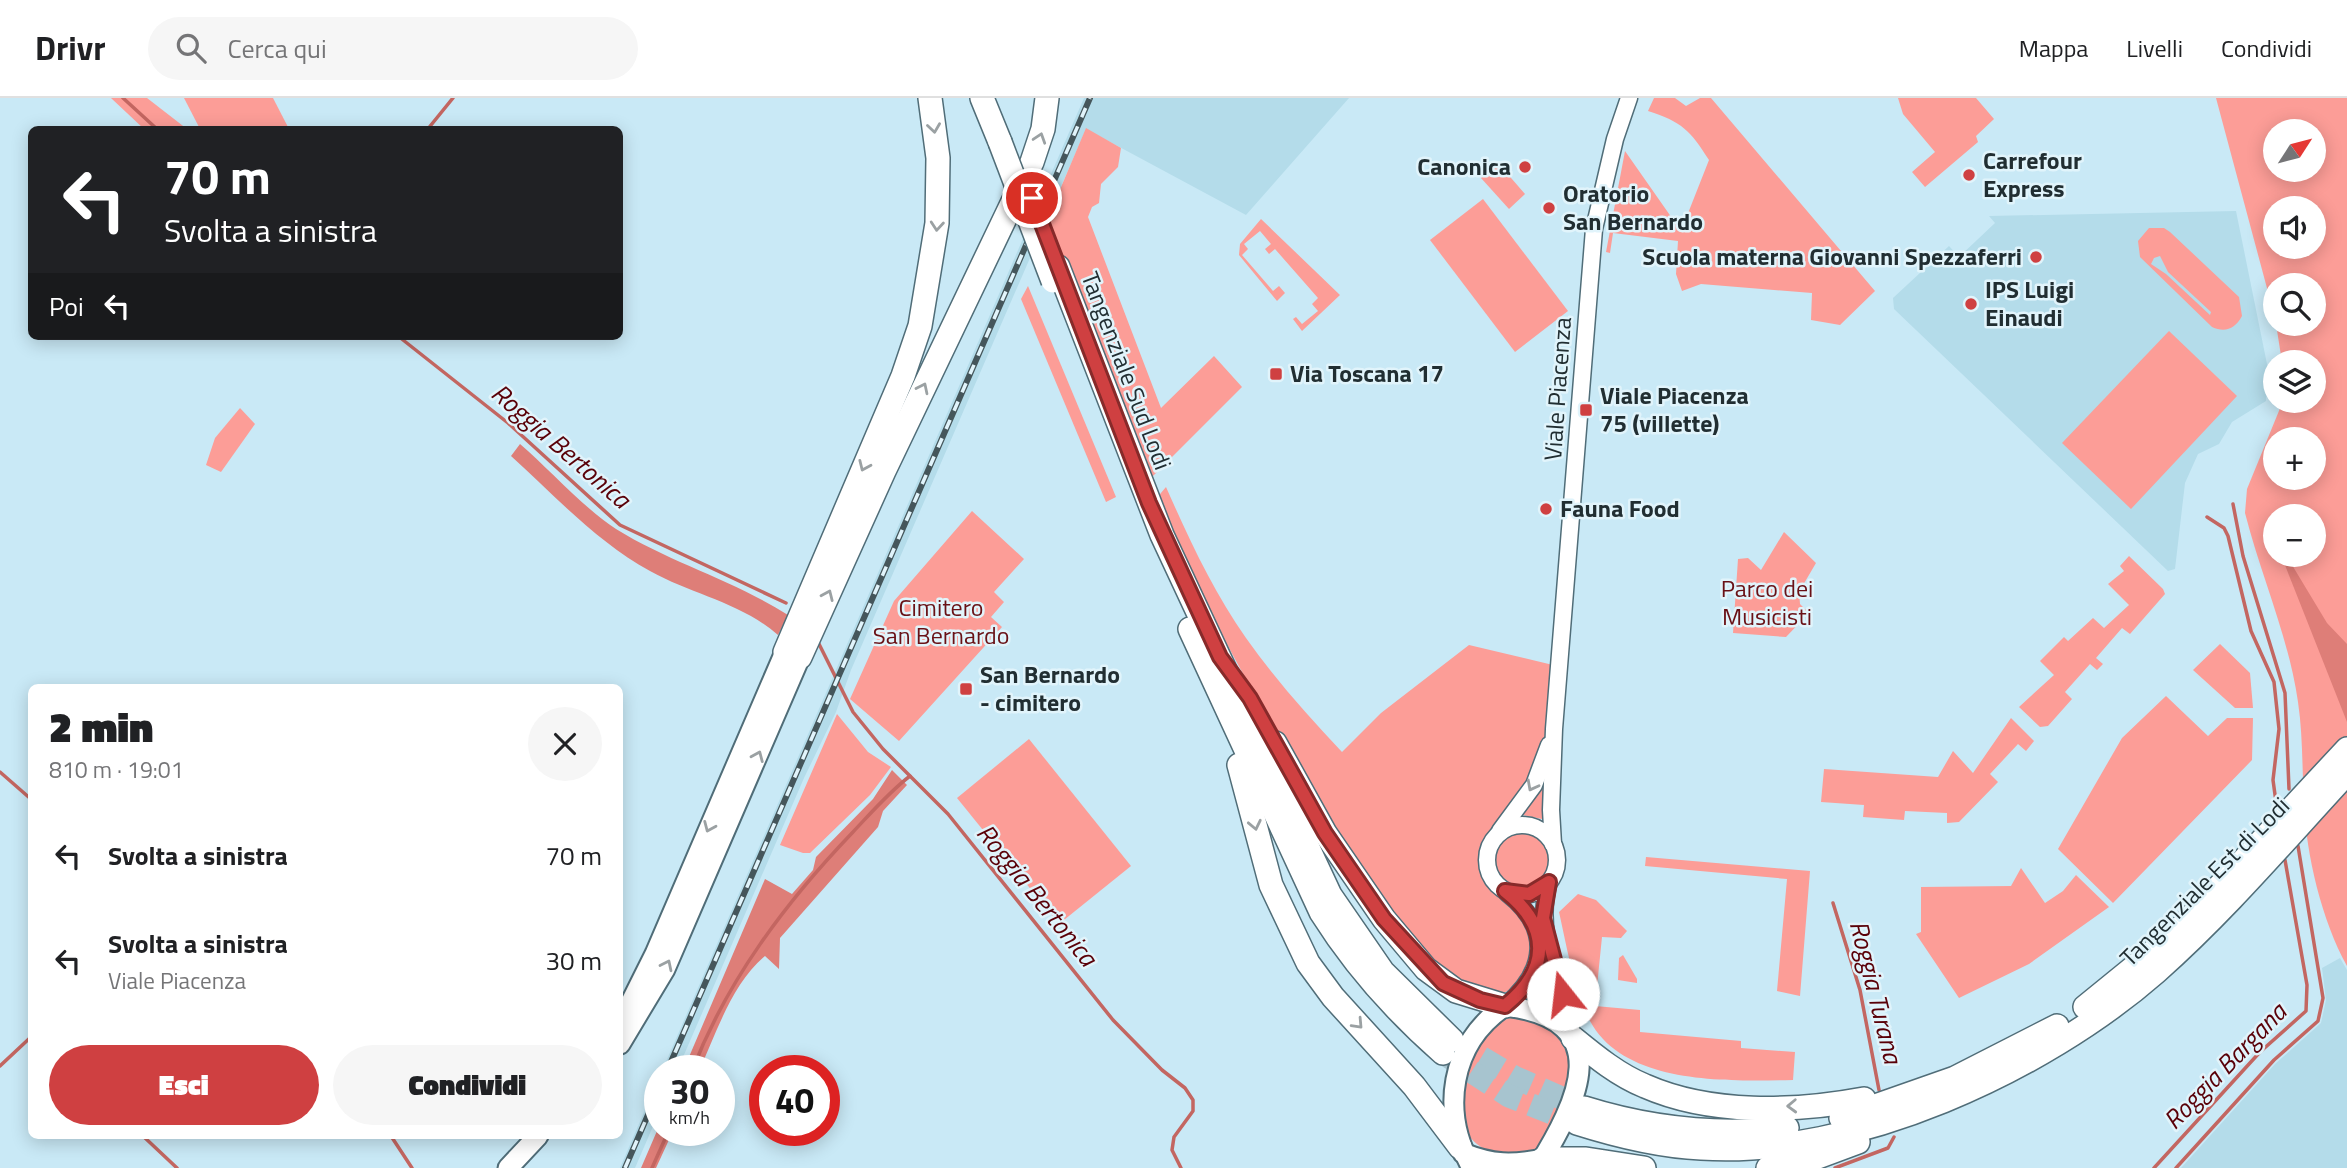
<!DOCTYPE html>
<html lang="it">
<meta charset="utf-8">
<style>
:root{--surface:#fff;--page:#f6f6f6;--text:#202124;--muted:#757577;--line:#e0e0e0;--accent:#cf4041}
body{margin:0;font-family:"Titillium Web",sans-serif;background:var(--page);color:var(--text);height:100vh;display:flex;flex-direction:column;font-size:26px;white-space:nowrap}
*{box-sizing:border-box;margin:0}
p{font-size:23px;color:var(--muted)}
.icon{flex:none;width:38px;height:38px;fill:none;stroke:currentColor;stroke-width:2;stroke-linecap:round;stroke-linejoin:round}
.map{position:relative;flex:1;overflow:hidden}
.panel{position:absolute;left:28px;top:586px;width:595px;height:455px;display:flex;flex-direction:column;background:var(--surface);border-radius:10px;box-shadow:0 4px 18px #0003}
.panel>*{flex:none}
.top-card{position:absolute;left:28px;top:28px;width:595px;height:214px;border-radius:10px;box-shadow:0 4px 18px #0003;background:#202124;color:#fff;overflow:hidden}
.needle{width:46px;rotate:54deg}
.fabs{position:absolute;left:2263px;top:21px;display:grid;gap:14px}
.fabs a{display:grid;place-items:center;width:63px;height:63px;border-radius:50%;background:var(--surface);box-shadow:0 4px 18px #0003;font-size:35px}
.speed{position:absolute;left:644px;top:957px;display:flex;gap:14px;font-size:35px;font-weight:700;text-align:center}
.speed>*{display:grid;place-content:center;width:91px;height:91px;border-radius:50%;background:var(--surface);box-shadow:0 4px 18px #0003;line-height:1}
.speed small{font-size:18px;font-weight:400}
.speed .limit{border:10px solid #d22;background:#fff;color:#111}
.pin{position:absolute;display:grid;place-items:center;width:60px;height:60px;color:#fff;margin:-30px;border:4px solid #fff;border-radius:50%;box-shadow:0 2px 7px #0007}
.me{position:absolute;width:77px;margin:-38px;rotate:344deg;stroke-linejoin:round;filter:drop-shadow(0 0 5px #0008)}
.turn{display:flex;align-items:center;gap:24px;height:147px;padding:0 21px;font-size:32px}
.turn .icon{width:91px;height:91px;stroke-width:2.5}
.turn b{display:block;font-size:49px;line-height:60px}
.then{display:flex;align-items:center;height:66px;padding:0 21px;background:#0003;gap:14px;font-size:26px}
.round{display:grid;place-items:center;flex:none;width:74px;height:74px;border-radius:37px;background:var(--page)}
.summary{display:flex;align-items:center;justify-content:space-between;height:119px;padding:0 21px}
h1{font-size:42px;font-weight:800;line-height:52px}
.cta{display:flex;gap:14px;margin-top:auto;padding:14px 21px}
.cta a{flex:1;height:80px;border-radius:42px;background:var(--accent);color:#fff;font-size:28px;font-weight:800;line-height:80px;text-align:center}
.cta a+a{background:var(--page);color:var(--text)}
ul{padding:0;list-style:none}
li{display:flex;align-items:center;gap:21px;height:105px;padding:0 21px}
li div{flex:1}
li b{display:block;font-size:26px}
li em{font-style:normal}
header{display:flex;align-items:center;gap:42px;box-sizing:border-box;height:98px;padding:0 35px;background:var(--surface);border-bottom:2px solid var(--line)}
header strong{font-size:33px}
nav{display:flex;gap:38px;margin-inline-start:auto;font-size:24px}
.search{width:490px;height:63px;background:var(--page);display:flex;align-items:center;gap:18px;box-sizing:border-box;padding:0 24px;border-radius:38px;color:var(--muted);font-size:26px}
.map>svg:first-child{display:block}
.built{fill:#b4dcea}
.green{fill:#fc9d97;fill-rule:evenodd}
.forest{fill:#de7e78}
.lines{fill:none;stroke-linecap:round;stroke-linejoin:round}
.stream{stroke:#c36661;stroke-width:3.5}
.highway-tunnel{stroke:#a7c4cf;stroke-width:23;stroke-dasharray:23 11;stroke-linecap:butt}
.minor-casing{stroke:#506d78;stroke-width:19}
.major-casing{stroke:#506d78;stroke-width:23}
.highway-casing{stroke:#506d78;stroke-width:26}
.minor{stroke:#fff;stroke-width:16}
.major{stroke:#fff;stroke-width:19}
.highway{stroke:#fff;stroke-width:23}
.rail-casing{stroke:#45565b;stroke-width:6}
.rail{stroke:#e1f4fb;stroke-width:3.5;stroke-dasharray:10;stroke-linecap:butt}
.highway-bridge-casing{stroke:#506d78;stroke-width:26;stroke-linecap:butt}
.highway-bridge{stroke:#fff;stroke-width:23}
.oneway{stroke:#9ba1a3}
.route-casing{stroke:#872a2a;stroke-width:18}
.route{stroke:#cf4041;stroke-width:12}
.poi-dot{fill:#cf4041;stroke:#e1f4fb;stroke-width:2.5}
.labels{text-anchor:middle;stroke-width:5;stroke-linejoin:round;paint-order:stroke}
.poi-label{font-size:24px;font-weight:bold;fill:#212e32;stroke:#e1f4fb;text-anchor:start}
.street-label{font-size:24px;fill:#212e32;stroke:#e1f4fb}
.park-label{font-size:24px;fill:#691116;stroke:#e1f4fb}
.water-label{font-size:26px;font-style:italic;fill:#590008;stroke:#e1f4fb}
</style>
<header>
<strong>Drivr</strong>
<div class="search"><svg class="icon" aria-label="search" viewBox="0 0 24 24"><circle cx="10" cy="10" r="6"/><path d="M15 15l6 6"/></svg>Cerca qui</div>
<nav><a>Mappa</a><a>Livelli</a><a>Condividi</a></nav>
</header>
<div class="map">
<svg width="2347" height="1070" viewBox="0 0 2347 1070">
<rect width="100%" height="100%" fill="#c9e9f6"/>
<g class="built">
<path d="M1084 0H1349L1246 117 1086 31 851 572 836 614 804 680 677 973H662Z"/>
<path d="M2236 113 2268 271 2266 303 2232 324 2219 346 2198 356 2185 385 2175 471 2168 473 1894 211 1893 200 1949 148 1959 159 1995 125 1989 118Z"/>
<path d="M2340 860 2347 872V1070H2181L2275 966 2321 925 2326 902 2322 870Z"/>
<path d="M660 977V1012L635 1070H620Z"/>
</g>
<g class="green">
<path d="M111 0H147L187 31H144Z"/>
<path d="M184 0H273L289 31H200Z"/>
<path d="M1654 0H1675L1686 8 1700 0H1711L1875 193 1840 227 1811 222 1812 195 1701 186 1682 193 1676 176 1678 143 1613 135 1610 155 1606 154 1625 53 1681 133 1709 62C1690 32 1682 24 1648 13Z"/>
<path d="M1898 0H1976L1994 21 1976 38 1978 44 1925 89 1912 74 1935 54 1903 16Z"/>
<path d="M2216 0H2347V868C2322 823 2306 757 2304 705 2302 671 2303 638 2298 604 2289 540 2261 478 2245 415L2247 391 2283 303H2314V264H2282L2276 226H2314V187H2275V220ZM2275 33H2314V72H2275ZM2275 110H2314V149H2275ZM2275 341H2314V380H2275ZM2275 418H2314V457H2275Z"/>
<path d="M1086 30 1121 50 1118 69 1101 86 1099 105 1092 109 1088 119 1161 310 1214 258 1242 289 1147 384 1148 370 1068 161 1063 158 1048 120Z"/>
<path d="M1498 65 1525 96 1509 111 1481 80Z"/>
<path d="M1483 101 1568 213 1515 254 1430 142Z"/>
<path d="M1261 121 1340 197 1302 233 1293 221 1296 219 1302 226 1318 213 1312 206 1318 200 1275 151 1269 156 1265 151 1271 146 1260 133 1244 146 1248 151 1242 157 1273 193 1279 188 1285 195 1277 203 1239 157 1240 146Z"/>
<path d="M2149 130H2164L2170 134 2239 199 2242 218C2235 231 2225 235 2212 229L2140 159 2138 143ZM2160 158 2168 174 2211 214 2210 217 2166 176 2151 166 2154 160Z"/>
<path d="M1028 188 1116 399 1106 404 1021 201Z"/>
<path d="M2169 233 2237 298 2131 411 2062 345Z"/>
<path d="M240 310 255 326 221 374 206 367 215 340Z"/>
<path d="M1166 389C1189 441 1213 493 1246 540 1275 581 1308 618 1342 654L1381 615 1469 547 1553 567C1549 603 1549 644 1532 676 1525 689 1516 705 1506 716 1493 731 1477 742 1479 765 1482 793 1513 799 1526 820 1536 839 1533 869 1519 885 1501 907 1460 890 1443 875 1399 835 1363 776 1332 727 1267 623 1206 513 1155 402Z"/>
<path d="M972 413 1024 461 994 494 1004 504 991 519 1002 529 899 643 850 601 894 503Z"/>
<path d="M1784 434 1816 465 1799 494 1800 506 1809 515 1786 539 1733 535 1738 461 1748 460 1761 472Z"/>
<path d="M2129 458 2163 491 2165 496 2130 536 2122 530 2096 560 2103 566 2097 572 2090 566 2065 594 2072 601 2048 628 2040 629 2019 609 2054 577 2040 563 2064 539 2068 543 2093 520 2104 530 2129 507 2108 486 2124 473 2120 468Z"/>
<path d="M2220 546 2250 575 2253 610H2235L2193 572Z"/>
<path d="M2166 598 2208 638 2227 620H2253L2252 662 2113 805 2058 751 2122 640Z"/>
<path d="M837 616 868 654 891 669 870 697 810 755H803L780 747Z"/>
<path d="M2011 620 2034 643 2026 653 2018 646 1990 676 1998 684 1959 724 1947 725V715L1905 713 1904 722 1863 719 1864 707 1821 704 1824 671 1938 679 1953 653 1973 675Z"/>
<path d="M1029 641 1131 768 1059 826 957 700Z"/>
<path d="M1542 685 1545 687 1542 721 1523 717Z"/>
<circle cx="1522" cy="761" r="27"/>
<path d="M1646 759 1810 773 1800 898 1777 893 1787 781 1645 768Z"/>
<path d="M2021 770 2045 805 2063 793 2076 777 2109 809 2029 866 1959 900 1916 836 1921 834V789L2011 788Z"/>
<path d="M1578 796 1596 802 1627 833 1621 840 1602 839 1595 908 1640 912V934L1741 943V950L1795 954 1793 982C1730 983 1625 988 1590 923 1575 896 1566 845 1559 814Z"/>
<path d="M1623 857 1637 881V885L1618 882 1619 860Z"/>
<path d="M1545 867 1560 917 1522 901 1538 884Z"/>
<path d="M1514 919C1546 920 1572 943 1569 977 1568 992 1556 1030 1546 1042 1525 1068 1470 1059 1463 1024 1459 1003 1465 982 1472 962 1479 940 1491 924 1514 919Z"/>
</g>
<g class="forest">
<path d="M520 346C548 370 586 412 616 431 671 465 733 482 788 517L778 537C740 504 693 497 650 473 597 444 555 398 511 358Z"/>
<path d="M2281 457H2286L2327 525 2347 546V624Z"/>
<path d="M892 672 907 687 883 713 878 729 780 840 779 871 765 858C732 886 717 933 699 973H683L765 781 792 796 813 772 816 759 873 701Z"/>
<path d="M660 1026V1032L673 1033 656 1070H641Z"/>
</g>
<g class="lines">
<g class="stream">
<path d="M123 0 158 32"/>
<path d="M427 32 453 0"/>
<path d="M398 238 508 325 620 427 786 505"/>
<path d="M2233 406 2243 458 2285 595 2289 691"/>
<path d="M2207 419 2224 430 2228 438 2251 533 2274 584 2279 631 2273 682 2276 704"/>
<path d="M819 546 853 614 883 651 948 716 1113 922 1162 972 1185 990 1193 1002V1013L1174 1039 1172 1052 1181 1070"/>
<path d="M0 674 32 702"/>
<path d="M1833 805 1860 892 1879 992"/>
<path d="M0 968 32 938"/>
<path d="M692 973C727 882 786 804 853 734 871 715 889 694 910 678"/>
<path d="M143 1038 177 1070"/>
<path d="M391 1038 412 1070"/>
<path d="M652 1070 669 1032"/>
<path d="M1835 1070 1888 1050 1894 1039"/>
<path d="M2154 1070 2260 954 2306 913 2307 887 2285 762"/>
<path d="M2176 1070 2274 962 2318 923 2323 900 2298 748"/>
</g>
<g class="highway-tunnel">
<path d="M1452 942 1514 979 1584 1010"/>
<path d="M1443 955 1509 998 1577 1025"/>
</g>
<g class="minor-casing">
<g id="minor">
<circle cx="1522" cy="762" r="35"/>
<path d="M1500 733 1534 687 1549 647"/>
<path d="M1553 746 1551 712 1554 631 1594 131 1615 41 1629 0"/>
<path d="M1549 784C1533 835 1563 890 1573 940"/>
<path d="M1505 908C1547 873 1552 830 1507 795"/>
</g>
</g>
<g class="major-casing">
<g id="major">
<path d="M624 918 655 856 785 554"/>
<path d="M620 946 665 871 800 559"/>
<path d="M1463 1055C1493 1067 1512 1067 1543 1061"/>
<path d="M508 1070 538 1038"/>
<path d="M1472 1070C1440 1014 1450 945 1505 908 1619 922 1578 1004 1537 1070"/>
</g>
</g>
<g class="highway-casing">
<g id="highway">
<path d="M982 0 1000 44"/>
<path d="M1058 169 1162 437 1330 797 1383 874 1452 942"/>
<path d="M1190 531 1321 814C1355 868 1395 913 1443 955"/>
<path d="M785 554 903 278 920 228 937 125 938 60 930 0"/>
<path d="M800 559 884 373 1032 64 1043 31 1047 0"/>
<path d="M1275 645 1325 735 1384 821 1426 871 1456 893 1505 908"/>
<path d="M1239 667 1271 787 1308 865 1333 899 1414 988 1460 1049"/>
<path d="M2085 909 2176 835 2347 651"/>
<path d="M1573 940C1595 958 1618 977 1645 988 1711 1017 1794 1014 1864 1001"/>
<path d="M1584 1010C1651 1031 1717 1038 1787 1030"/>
<path d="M1841 1020 1955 980 2057 928"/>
<path d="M1577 1025C1618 1038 1659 1048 1701 1050 1854 1060 2043 973 2156 874 2225 813 2285 742 2347 675"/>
<path d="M1543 1061H1586L1644 1070"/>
<path d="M1768 1070 1815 1060 1858 1044"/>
</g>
</g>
<use href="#minor" class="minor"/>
<use href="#major" class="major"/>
<use href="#highway" class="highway"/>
<g class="rail-casing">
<g id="rail">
<path d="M667 973 1090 0"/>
<path d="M625 1070 660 989"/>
</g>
</g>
<use href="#rail" class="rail"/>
<g class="highway-bridge-casing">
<path id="highway-bridge" d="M1000 44 1053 183"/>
</g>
<use href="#highway-bridge" class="highway-bridge"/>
</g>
<defs><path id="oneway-chevron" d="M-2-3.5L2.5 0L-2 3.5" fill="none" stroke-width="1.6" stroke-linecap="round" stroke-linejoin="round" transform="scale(1.75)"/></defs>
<g class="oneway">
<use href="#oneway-chevron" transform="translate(934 30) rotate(82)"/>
<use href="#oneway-chevron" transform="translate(1040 40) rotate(-72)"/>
<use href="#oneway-chevron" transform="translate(937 128) rotate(95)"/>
<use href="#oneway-chevron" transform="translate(923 290) rotate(-64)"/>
<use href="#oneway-chevron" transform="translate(864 368) rotate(114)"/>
<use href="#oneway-chevron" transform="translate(828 497) rotate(-66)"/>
<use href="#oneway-chevron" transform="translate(758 658) rotate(-67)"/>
<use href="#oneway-chevron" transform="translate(1532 688) rotate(118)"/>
<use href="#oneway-chevron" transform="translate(1255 727) rotate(78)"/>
<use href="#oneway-chevron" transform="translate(709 729) rotate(113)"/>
<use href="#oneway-chevron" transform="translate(667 867) rotate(-64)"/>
<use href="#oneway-chevron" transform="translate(1358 926) rotate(47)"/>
<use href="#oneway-chevron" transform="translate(1792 1008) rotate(178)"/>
</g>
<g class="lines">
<g class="route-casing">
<path id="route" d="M1032 100 1149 405 1220 559 1250 600 1325 735 1384 821 1443 885 1480 902 1505 908C1550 872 1551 829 1505 793L1529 796 1549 784 1543 820 1563 896"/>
</g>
<use href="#route" class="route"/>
</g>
<g class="poi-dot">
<circle cx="1525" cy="69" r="7"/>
<circle cx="1969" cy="77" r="7"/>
<circle cx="1549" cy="110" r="7"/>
<circle cx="2036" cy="159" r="7"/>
<circle cx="1971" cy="206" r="7"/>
<rect x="1269" y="269" width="14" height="14" rx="3.5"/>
<rect x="1579" y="305" width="14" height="14" rx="3.5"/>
<circle cx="1546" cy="411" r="7"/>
<rect x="959" y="584" width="14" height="14" rx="3.5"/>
</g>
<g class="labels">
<g class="poi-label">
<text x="1983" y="71">Carrefour<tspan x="1983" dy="28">Express</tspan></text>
<text x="1511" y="77" text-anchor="end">Canonica</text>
<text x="1563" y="104">Oratorio<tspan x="1563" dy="28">San Bernardo</tspan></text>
<text x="2022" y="167" text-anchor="end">Scuola materna Giovanni Spezzaferri</text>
<text x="1985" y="200">IPS Luigi<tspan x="1985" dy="28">Einaudi</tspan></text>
<text x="1290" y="284">Via Toscana 17</text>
<text x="1600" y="306">Viale Piacenza<tspan x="1600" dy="28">75 (villette)</tspan></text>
<text x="1560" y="419">Fauna Food</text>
<text x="980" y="585">San Bernardo<tspan x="980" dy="28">- cimitero</tspan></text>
</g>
<g class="street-label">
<text transform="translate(1126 273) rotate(69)" y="8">Tangenziale Sud Lodi</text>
<text transform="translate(1558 291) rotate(-86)" y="8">Viale Piacenza</text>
<text transform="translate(2205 784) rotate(-45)" y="8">Tangenziale Est di Lodi</text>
</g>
<g class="park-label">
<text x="1767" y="499">Parco dei<tspan x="1767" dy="28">Musicisti</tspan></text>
<text x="941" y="518">Cimitero<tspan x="941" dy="28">San Bernardo</tspan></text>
</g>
<g class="water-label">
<text transform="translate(561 348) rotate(41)" y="9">Roggia Bertonica</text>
<text transform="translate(1037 797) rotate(51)" y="9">Roggia Bertonica</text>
<text transform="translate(1876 894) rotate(76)" y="9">Roggia Turana</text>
<text transform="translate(2225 968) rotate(-46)" y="9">Roggia Bargana</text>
</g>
</g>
</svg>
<div class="fabs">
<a><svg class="needle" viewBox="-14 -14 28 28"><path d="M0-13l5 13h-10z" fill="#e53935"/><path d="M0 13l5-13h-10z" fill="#757577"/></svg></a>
<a><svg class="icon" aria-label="sound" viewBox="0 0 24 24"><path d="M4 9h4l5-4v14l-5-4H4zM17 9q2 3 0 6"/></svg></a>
<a><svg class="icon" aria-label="search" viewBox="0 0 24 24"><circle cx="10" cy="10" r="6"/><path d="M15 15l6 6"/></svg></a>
<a><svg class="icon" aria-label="layers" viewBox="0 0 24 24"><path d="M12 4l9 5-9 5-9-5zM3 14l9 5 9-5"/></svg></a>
<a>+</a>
<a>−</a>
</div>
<div class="speed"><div>30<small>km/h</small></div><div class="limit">40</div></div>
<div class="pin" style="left:1032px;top:100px;background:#d93025"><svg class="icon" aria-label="arrive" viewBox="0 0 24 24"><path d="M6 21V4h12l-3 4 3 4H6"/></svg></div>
<svg class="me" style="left:1563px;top:896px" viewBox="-20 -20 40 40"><circle r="19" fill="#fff"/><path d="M0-13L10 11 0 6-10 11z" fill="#cf4041"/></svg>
<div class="top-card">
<div class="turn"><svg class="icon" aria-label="left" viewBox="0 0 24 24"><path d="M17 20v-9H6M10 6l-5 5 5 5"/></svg><div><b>70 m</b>Svolta a sinistra</div></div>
<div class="then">Poi<svg class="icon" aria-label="left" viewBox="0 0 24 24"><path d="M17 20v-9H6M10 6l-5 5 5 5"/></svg></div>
</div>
<section class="panel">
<div class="summary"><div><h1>2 min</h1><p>810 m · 19:01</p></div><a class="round"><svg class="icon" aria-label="close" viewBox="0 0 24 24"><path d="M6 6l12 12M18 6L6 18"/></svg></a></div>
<ul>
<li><svg class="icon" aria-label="left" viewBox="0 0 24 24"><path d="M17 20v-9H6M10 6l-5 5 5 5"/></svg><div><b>Svolta a sinistra</b></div><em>70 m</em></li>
<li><svg class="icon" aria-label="left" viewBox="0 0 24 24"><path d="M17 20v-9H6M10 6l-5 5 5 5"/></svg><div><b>Svolta a sinistra</b><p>Viale Piacenza</p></div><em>30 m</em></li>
</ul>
<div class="cta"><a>Esci</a><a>Condividi</a></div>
</section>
</div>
